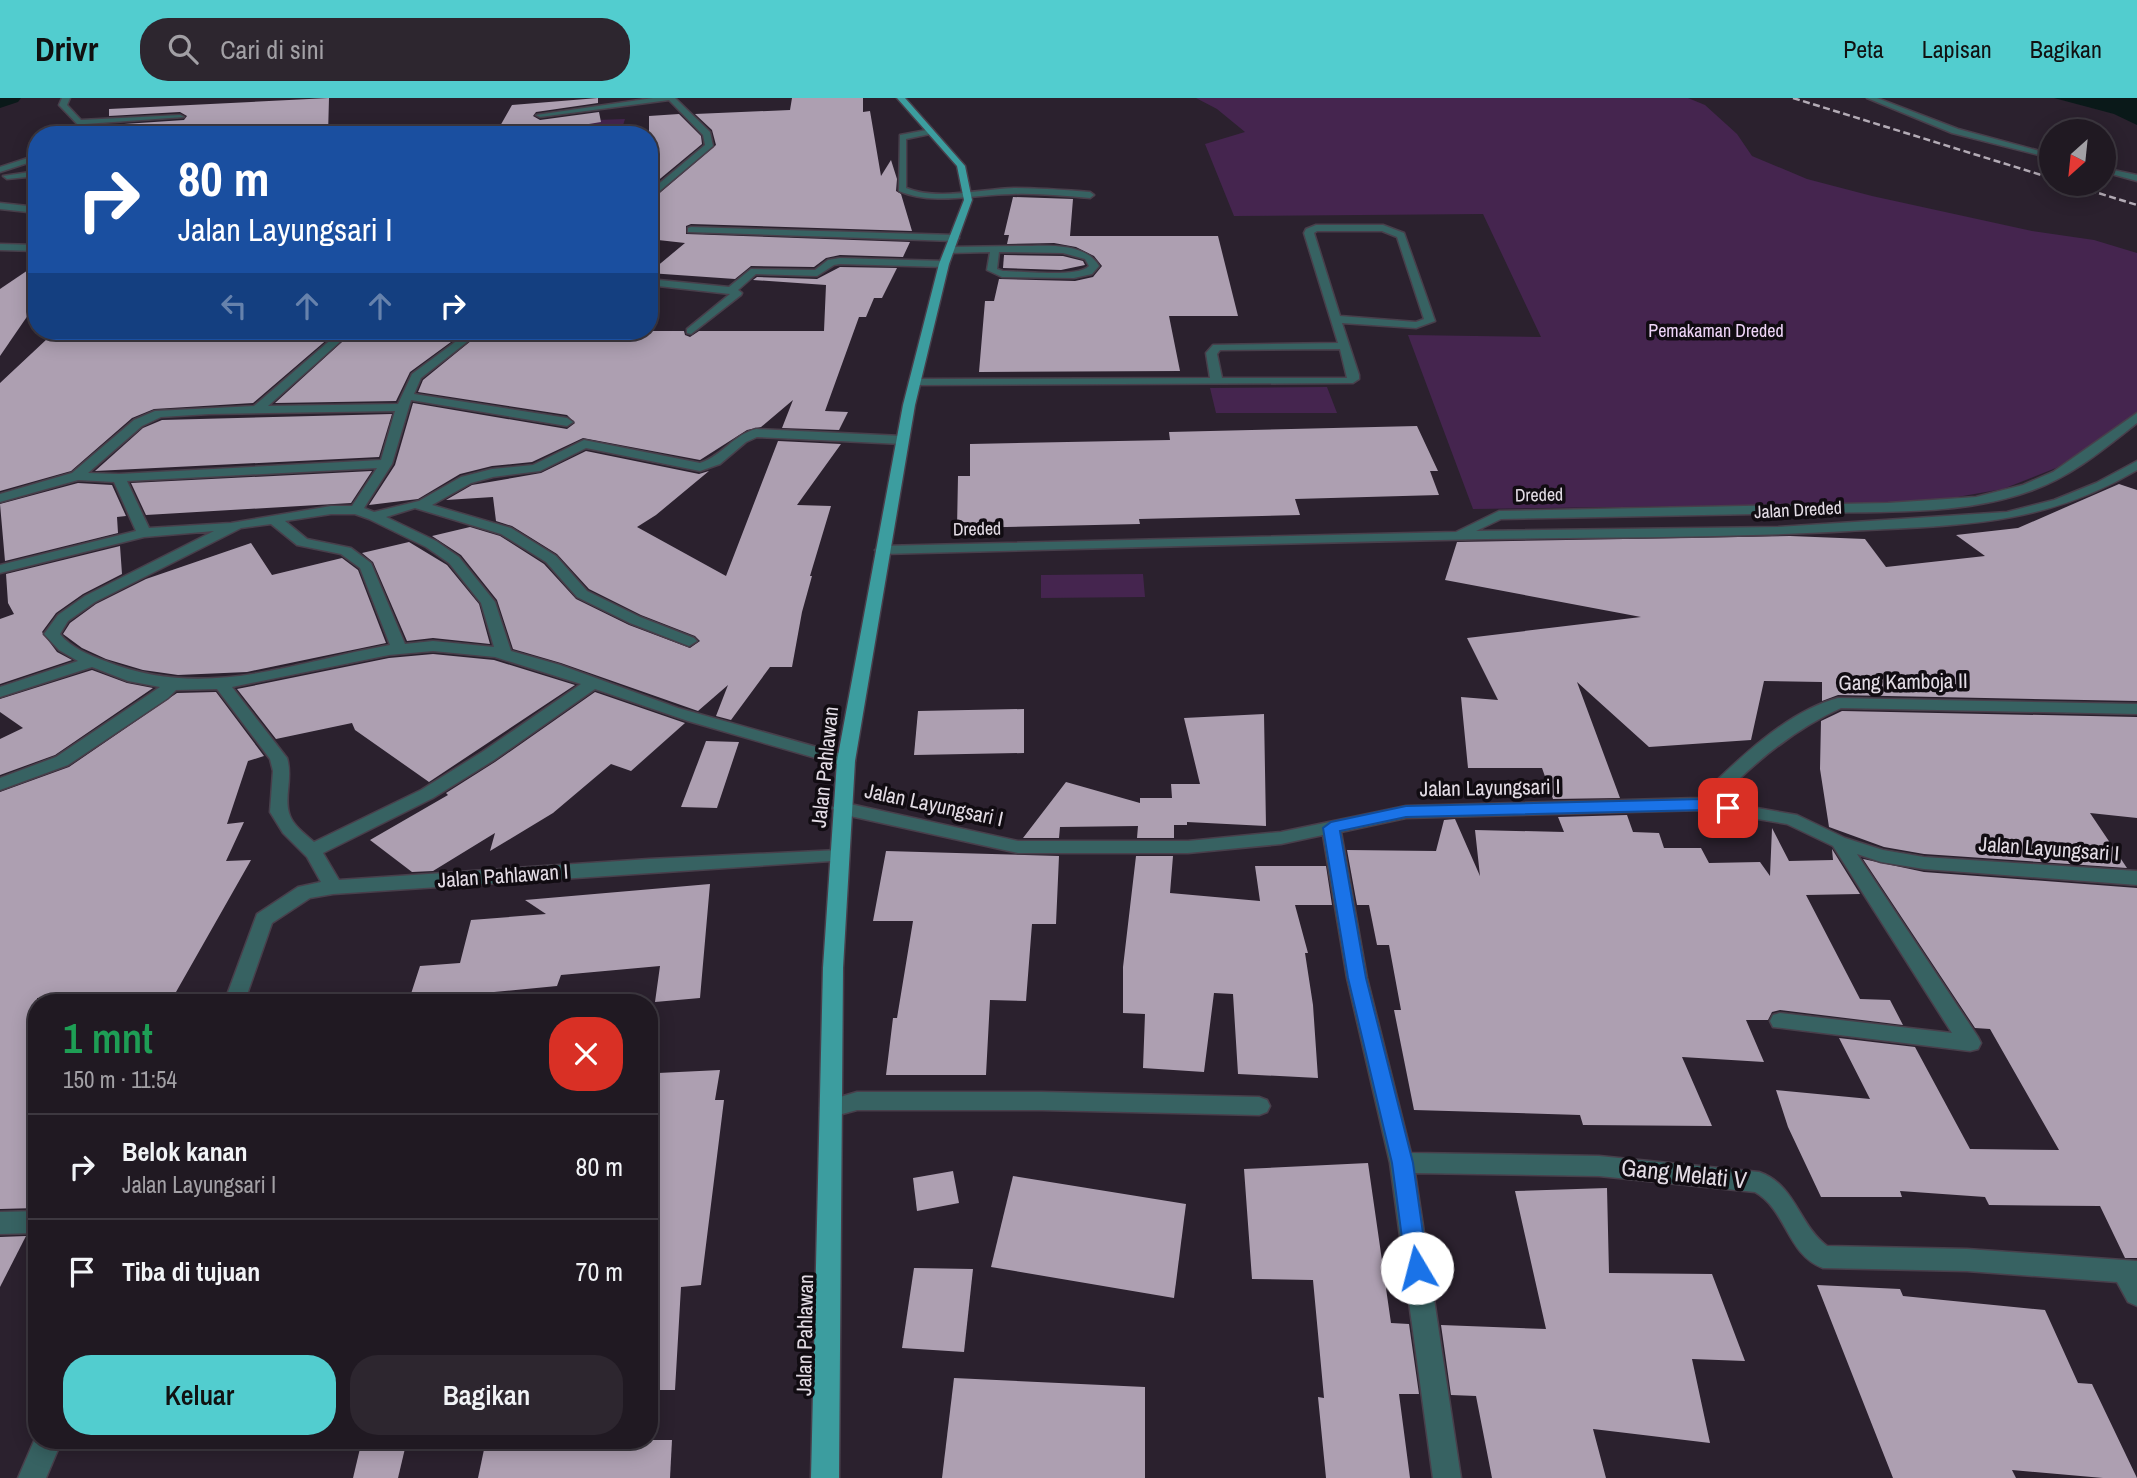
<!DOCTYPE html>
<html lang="id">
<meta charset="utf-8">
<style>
:root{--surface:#201922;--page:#2d262f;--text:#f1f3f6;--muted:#a2a0a5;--line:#3d3840;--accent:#52cdcf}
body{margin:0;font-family:"Archivo Narrow",sans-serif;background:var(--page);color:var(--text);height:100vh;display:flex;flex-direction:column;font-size:26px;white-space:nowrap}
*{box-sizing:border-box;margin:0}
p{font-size:23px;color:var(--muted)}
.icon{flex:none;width:38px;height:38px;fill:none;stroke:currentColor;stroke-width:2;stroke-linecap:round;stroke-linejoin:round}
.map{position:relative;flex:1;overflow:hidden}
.panel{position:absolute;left:28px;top:896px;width:630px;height:455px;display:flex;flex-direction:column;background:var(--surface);border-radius:28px;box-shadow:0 4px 18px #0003,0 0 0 2px var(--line)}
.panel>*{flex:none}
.guide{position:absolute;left:28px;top:28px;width:630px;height:214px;border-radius:28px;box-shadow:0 4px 18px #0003,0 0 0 2px var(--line);background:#1a4fa0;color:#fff;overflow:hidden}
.needle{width:46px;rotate:207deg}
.tools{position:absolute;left:2039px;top:21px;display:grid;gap:14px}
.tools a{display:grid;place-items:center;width:77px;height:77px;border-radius:50%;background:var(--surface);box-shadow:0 4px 18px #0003,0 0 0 2px var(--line);font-size:35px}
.pin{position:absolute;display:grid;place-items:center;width:60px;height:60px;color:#fff;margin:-30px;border-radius:14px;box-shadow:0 4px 10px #0006}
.me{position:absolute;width:77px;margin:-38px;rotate:352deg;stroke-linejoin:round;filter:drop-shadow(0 0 5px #0008)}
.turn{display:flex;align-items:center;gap:24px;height:147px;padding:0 35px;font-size:32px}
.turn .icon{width:91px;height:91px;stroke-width:2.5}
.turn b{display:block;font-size:49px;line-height:60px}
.lanes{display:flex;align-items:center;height:66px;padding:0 35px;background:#0003;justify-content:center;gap:35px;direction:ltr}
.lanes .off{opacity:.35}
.round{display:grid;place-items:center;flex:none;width:74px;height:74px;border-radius:28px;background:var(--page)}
.head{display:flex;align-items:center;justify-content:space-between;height:119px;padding:0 35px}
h1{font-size:42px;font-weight:600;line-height:52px;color:#1e9e55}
.primary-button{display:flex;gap:14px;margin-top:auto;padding:14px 35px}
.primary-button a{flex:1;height:80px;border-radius:28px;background:var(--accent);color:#111;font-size:28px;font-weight:600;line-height:80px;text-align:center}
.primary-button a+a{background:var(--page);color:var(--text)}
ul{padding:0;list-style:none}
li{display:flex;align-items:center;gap:21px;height:105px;padding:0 35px;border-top:2px solid var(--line)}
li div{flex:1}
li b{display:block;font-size:26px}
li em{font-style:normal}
header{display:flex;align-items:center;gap:42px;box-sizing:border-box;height:98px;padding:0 35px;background:var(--accent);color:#111}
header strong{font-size:33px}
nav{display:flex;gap:38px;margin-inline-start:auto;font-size:24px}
.search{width:490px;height:63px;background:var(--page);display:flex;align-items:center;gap:18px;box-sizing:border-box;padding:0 24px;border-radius:28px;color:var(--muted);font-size:26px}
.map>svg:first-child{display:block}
.green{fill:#45254f}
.water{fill:#0a1919}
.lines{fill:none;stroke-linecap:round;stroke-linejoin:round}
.stream{fill:#0a1919;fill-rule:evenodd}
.canal{fill:#0a1919;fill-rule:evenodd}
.building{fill:#ad9fb1}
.minor-casing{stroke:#483f4b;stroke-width:3}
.major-casing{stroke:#483f4b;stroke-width:3}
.minor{fill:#376262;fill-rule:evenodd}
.major{fill:#3c9d9f;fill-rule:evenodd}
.rail{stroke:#b3abb5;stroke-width:2.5;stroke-dasharray:7 3.5;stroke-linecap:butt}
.route{fill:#1a73e8;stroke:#114b97;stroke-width:2}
.labels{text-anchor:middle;stroke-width:7;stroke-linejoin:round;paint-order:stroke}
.far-park-label{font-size:18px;fill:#efd5f8;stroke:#110c12}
.far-street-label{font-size:18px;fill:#e3dce5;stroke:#110c12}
.street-label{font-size:21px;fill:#e3dce5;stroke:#110c12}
.near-street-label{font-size:24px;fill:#e3dce5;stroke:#110c12}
</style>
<header>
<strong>Drivr</strong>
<div class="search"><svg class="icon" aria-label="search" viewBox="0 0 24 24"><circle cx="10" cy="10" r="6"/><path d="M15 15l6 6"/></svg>Cari di sini</div>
<nav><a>Peta</a><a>Lapisan</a><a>Bagikan</a></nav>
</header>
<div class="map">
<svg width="2137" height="1380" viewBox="0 0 2137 1380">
<rect width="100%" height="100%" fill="#2b212e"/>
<g class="green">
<path d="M1196 0H1688L1705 7 1737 36 1752 58 1807 81 1872 98 2032 133 2094 142 2137 155V317L2056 370 2003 391 1923 405 1473 411 1408 237 1541 239 1483 116 1234 118 1205 46 1245 34 1217 11Z"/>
<path d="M625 21 620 37H529L564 34 569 23Z"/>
<path d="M1327 289 1337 315H1216L1210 290Z"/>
<path d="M1143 476 1145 499 1041 500V477Z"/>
</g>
<path class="water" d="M2054 0H2137V27L2114 16Z"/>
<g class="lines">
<g class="stream">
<path d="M313 31 361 35 364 37 311 34Z"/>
<path d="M26 206 37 209V214L25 210 0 214V210Z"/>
</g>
<path class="canal" d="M0 0H21L18 4 0 10Z"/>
</g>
<g class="building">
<path d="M329 0 328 37H110L109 27 184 22 187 18 180 14 109 18V11Z"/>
<path d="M598 0V5L536 14 533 18 540 22 599 14 601 24 522 37H495L512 7Z"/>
<path d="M792 0H863V14L870 13 881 78 891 62 897 81 896 93 901 96 912 133 691 126 686 128V136L910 144 903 159 840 157 826 160 814 169 751 168 735 181 649 175 685 145 649 141V104L716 47 712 32 695 16 790 12Z"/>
<path d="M679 16 701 38 702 46 649 90V18Z"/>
<path d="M1013 99 1073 101 1070 138H1218L1238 218H1169L1180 273 979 274 985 203H994L999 181 1075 183 1093 179 1102 168 1094 158 1076 149 1054 145 1007 146 1009 137H1004Z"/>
<path d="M1004 157 1063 158 1083 163 1085 167 1061 172 1003 170Z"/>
<path d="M37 166V204L0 258V191Z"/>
<path d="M840 169 897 170 882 200H874L866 219H859L825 313 848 314 839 332 782 330 793 302 761 329 747 332 700 362 583 340 532 364 492 368 460 376 418 401 369 407 395 367 413 305 567 331 575 325 567 317 418 294 423 282 483 233H684L685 237 690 239 699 233H824L826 187 753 182 757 179 817 181Z"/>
<path d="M149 233H337L253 305 154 311 132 320 71 373 0 393V285L47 241Z"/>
<path d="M354 233H466L410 274 396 303 275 305Z"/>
<path d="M392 316 379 359 95 373 143 330 162 322Z"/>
<path d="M1417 328 1438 373H1430L1439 397 1295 401 1300 417 1139 421 1140 426 957 430 958 378H970V346L1170 342 1169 334Z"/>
<path d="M778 343 841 346 797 407 831 408 810 478H812L802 514 792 569H770L731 622 716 618 728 587 698 613 561 565 513 551 497 502 461 457 432 438 470 429 500 438 544 466 576 501 629 527 690 550 700 543 695 538 641 517 589 491 557 456 512 428 496 423 493 399 446 402 472 387 541 375 586 353 699 376 709 373 656 417 637 429 726 478Z"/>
<path d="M372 373 351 405 146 417 131 385Z"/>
<path d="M78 385 112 387 126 418 117 419 118 435 5 463 0 406Z"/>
<path d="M2119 386 2137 392V603L1838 597 1822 603V584L1764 583 1751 642 1649 649 1577 584 1620 700 1553 701 1542 670H1468L1461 599 1498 602 1467 540 1641 519 1445 482 1457 444 1790 438 1865 441 1886 469 1985 458 1956 437 2018 430Z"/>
<path d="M409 444 447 467 479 506 490 546 433 540 407 543 373 464 362 455Z"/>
<path d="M251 445 272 477 342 460 358 472 386 545 247 574 178 577 143 572 106 561 82 550 63 536 70 525 96 506 146 481Z"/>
<path d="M120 448 122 476 83 496 56 515 42 534 57 554 72 562 0 586V521L14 516 8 505 6 476Z"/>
<path d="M433 556 494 562 575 587 429 684 355 632 352 625 276 641 237 591 389 560Z"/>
<path d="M92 572 127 585 153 590 55 657 0 677V641L23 630 0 614V601Z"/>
<path d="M216 594 264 658 248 663 227 726 244 724 226 763 251 762 176 894 37 900V1110L0 1111V694L69 669 177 595Z"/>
<path d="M595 594 685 625 631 673 611 666 553 715 490 753 495 735 433 773 412 774 370 742 448 697 446 695 495 664Z"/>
<path d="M1024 611V655L914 657 918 613Z"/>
<path d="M1842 613 2137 619V720L2090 715 2127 770 1924 756 1884 749 1829 729 1820 671 1821 623Z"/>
<path d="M1264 616 1266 728 1187 724V727H1174V740H1137L1138 728 1060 729 1059 740H1023L1066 684 1140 705V700H1172L1171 686H1200L1184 620Z"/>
<path d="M706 643 739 644 717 710 681 709Z"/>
<path d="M1627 717 1633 734 1659 735 1664 750H1701L1709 765 1760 764 1770 778 1772 730 1789 763 1833 762 1832 751 1860 796 1806 797 1860 901 1890 902 1903 927 1780 912 1772 914 1768 922H1746L1764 964 1682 959 1712 1028 1583 1027 1580 1017 1414 1012 1394 912H1401L1389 847H1377L1369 807H1357L1347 752 1436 753 1444 722 1455 721 1480 778 1475 732 1564 734 1558 719Z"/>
<path d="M886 753 1059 758 1056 826H1032L1026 903 990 902 986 977H886L893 920H897L913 823H873Z"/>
<path d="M1136 758H1173L1170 795 1260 803 1255 768H1326L1332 807H1295L1308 855H1305L1313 907 1318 980 1238 976 1233 896 1214 895 1204 974 1143 970 1145 916 1123 915V869Z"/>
<path d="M1863 761 1924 774 2137 790V1160H2125L2100 1108 1989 1107 1985 1099 1900 1093 1902 1099H1821L1788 1029 1776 992 1870 1001 1839 940 1915 949 1970 1051 2059 1052 1990 931 1975 930Z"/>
<path d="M710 786 700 900 655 904 660 868 561 877 557 888 409 902 420 868 460 865 471 822 546 816 525 802Z"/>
<path d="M720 972 715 1002H724L701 1187 681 1189 675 1292H649V1007H652L658 975Z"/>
<path d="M1368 1065 1391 1225 1409 1226 1419 1296H1399L1410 1380H1326L1318 1299 1324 1300 1313 1182 1252 1181 1244 1071Z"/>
<path d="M953 1073 959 1105 917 1113 913 1080Z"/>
<path d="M1013 1078 1186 1106 1174 1200 991 1169Z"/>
<path d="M1607 1090 1609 1175 1712 1176 1745 1263 1692 1261 1710 1345 1593 1331 1606 1380H1492L1476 1298 1451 1297 1441 1227 1546 1231 1515 1093Z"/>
<path d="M26 1138 0 1189V1139Z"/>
<path d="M914 1170 973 1171 964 1254 902 1250Z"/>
<path d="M1817 1187 1900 1191 1903 1198 2045 1212 2078 1285 2092 1286 2137 1380H2103L2012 1372 2016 1380H1893Z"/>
<path d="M954 1280 1145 1289V1380H942Z"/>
<path d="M362 1342H407L398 1380H353Z"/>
<path d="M486 1342H672L670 1380H478Z"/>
</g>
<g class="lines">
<g class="minor-casing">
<g id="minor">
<path d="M62 0H70L67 7 81 22 180 17 184 19 85 26 88 29 86 37H78L80 29 59 7Z"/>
<path d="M653 0H675L710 34 713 48 649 102V94L705 47 703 37 669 2 540 19 536 17Z"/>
<path d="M1867 0H1877L1958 31 2051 56V60L1952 35Z"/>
<path d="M932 31 935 35 906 41V90C938 103 980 91 1014 90 1039 90 1065 92 1090 94L1094 97 1090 100C1065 98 1039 95 1013 96 976 96 934 108 899 93L900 37Z"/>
<path d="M37 57V62L0 74V69Z"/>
<path d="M2104 70 2137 77V83L2104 74Z"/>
<path d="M37 73V78L7 81 3 78Z"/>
<path d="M0 105 37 109V115L0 111Z"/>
<path d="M1316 127H1383L1404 135 1435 223 1416 230 1342 225 1359 277V281L1353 285 915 287 909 284 915 281 1210 280 1206 255 1213 247 1338 245 1304 135 1306 131ZM1317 133H1382L1397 139 1424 221 1416 224 1340 218 1314 135ZM1340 251 1347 280H1222L1217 256 1220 252Z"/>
<path d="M691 129 954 137 959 140 954 143 688 134V130Z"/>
<path d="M0 146 37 147V153L0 152Z"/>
<path d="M1022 148C1047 148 1085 144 1099 168L1092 176 1074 180 1002 179 987 172 990 154 950 155 945 152 950 149ZM999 154 1063 155 1085 161 1089 168C1077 180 1022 173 1003 173L997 171Z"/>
<path d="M840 160 944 163 949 166 944 169 840 166 834 167 817 178 756 176 738 192 742 195 741 197 691 236 687 235V231L730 196 649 187V181L729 189 751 171 815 172 828 162Z"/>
<path d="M341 233H352L268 308 398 306 412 276 470 233H481L421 280 414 296 567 320 573 324 567 328 411 302 392 366 364 410 374 414 419 403 461 379 492 371 533 367 584 342 700 365C722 358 733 337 756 331L902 338 908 342 902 346 757 339 746 344 720 366 700 373 586 350 540 373 493 379 471 385 432 407 511 430 556 458 587 493 640 519 694 540 697 543 689 548 630 525 577 499 546 464 501 436 415 410 386 419 436 443 459 459 495 504 511 553 560 567 678 610 852 659 855 663 846 668 840 667 688 623 595 591 494 662 433 700 323 755 339 782 649 761 839 752 846 754 848 758 846 762 333 796 310 800 272 825 244 905H224L257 816 298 789 321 784 307 759 283 735 270 714 273 673 270 661 217 591 176 592 168 600 68 667 0 692V680L56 659 160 589 128 583 92 569 0 599V589L78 563 59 552 44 536 58 517 85 498 214 433 144 439 0 475V467L136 433 114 384 78 382 0 404V396L72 375 134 322 155 313 254 308ZM395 313 381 362 119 376 88 375 142 328 161 319 209 316ZM377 370 352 408H331L231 425 149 430 127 383ZM331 416H355L369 421 426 449 449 465 481 505 494 549 433 543 405 546 371 465 351 450 307 441 285 423ZM271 426 297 447 341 456 360 470 390 547C289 565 206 603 105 563 89 557 71 550 60 536L68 523 95 504 241 430ZM433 553 495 559 581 586 482 654 421 692 314 744C305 736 292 727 289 715 284 699 293 679 287 660L232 589 389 557Z"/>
<path d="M2137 315V325C2104 351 2071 379 2030 393 1961 418 1882 413 1809 415 1707 417 1604 419 1501 421L1476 433 1778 429 2007 414 2054 402 2096 385 2137 363V372C2041 429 1956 427 1849 433 1728 440 1607 439 1486 441 1285 445 1083 451 882 456L875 452 882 448 1456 434 1499 413 1888 405 1976 399 2023 387 2053 374Z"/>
<path d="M1838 600 2137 606V616L1841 610C1793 632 1753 665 1717 703L1797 717 1845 740 1883 752 1924 759 2137 773V787L1924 771 1881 764 1857 756 1978 939 1981 945 1978 951 1970 953 1773 929 1770 923 1773 917 1780 915 1952 935 1833 748 1787 726 1704 712 1406 720 1341 734 1367 880 1411 1055 1599 1058 1759 1074C1796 1087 1798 1126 1827 1148L1967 1151 2137 1163V1208L2128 1204 2117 1184 1967 1173 1823 1170C1787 1157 1787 1112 1755 1094L1599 1078 1415 1075 1461 1380H1433L1390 1065 1347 880 1323 737 1281 746 1188 755H1018L841 716 832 710 841 704 1018 743H1188L1281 734 1406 708 1699 700C1735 664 1787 613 1838 600Z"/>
<path d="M857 994H1042L1259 999 1267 1002 1270 1008 1267 1014 1259 1017 1042 1012H857L831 1019 823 1016 820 1010 823 1004Z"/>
<path d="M37 1113V1135L0 1136V1114Z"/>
<path d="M37 1336V1342H62L46 1380H18Z"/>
</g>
</g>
<g class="major-casing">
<path id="major" d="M897 0H905L965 68 972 102 949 166 915 307 855 663 843 870 839 1380H811L823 870 837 663 903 307 939 166 964 102 957 68Z"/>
</g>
<use href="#minor" class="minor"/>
<use href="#major" class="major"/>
<g class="rail">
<path d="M1793 0 2051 80"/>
<path d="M2069 86 2137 107"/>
</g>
</g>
<path class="route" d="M1704 701 1734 706 1736 710 1728 715 1704 712 1406 719 1340 733 1366 880 1413 1065 1428 1170 1425 1177 1417 1180 1409 1177 1406 1170 1392 1065 1348 880 1323 730 1331 724 1406 708Z"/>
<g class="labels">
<g class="far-park-label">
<text x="1716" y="239">Pemakaman Dreded</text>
</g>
<g class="far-street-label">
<text transform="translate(1539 397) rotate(-1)" y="6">Dreded</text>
<text transform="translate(1798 412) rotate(-3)" y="6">Jalan Dreded</text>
<text transform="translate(977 431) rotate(-1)" y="6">Dreded</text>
</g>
<g class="street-label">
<text transform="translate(1903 584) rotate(-1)" y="7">Gang Kamboja II</text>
<text transform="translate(825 669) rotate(-84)" y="7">Jalan Pahlawan</text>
<text transform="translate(1490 690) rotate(-1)" y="7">Jalan Layungsari I</text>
<text transform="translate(934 707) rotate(12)" y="7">Jalan Layungsari I</text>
<text transform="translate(2049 751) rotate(4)" y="7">Jalan Layungsari I</text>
<text transform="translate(503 778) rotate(-4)" y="7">Jalan Pahlawan I</text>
<text transform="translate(805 1237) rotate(-89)" y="7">Jalan Pahlawan</text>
</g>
<g class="near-street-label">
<text transform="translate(1684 1076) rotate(6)" y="8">Gang Melati V</text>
</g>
</g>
</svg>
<div class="tools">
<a><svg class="needle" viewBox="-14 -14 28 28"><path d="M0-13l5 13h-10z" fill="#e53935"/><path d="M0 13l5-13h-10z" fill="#a2a0a5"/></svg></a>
</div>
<div class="pin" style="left:1728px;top:710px;background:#d93025"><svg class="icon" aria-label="arrive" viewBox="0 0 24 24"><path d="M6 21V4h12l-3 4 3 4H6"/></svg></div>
<svg class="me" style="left:1417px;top:1170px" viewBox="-20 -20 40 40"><circle r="19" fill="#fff"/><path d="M0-13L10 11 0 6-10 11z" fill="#1a73e8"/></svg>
<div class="guide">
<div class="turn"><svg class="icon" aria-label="right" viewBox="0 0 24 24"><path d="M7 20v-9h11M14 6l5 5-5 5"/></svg><div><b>80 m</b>Jalan Layungsari I</div></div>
<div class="lanes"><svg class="icon off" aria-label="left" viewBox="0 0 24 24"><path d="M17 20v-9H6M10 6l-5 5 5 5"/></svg><svg class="icon off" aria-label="ahead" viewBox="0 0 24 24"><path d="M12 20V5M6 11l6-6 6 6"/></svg><svg class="icon off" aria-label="ahead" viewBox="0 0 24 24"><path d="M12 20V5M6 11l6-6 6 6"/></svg><svg class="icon" aria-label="right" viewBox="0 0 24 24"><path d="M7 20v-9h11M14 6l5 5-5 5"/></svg></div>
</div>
<section class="panel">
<div class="head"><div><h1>1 mnt</h1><p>150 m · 11:54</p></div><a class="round" style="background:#d93025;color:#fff"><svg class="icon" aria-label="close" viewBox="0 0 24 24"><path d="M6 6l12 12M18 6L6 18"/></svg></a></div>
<ul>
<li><svg class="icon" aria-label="right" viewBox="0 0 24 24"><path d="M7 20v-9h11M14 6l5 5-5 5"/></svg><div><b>Belok kanan</b><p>Jalan Layungsari I</p></div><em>80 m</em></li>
<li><svg class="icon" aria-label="arrive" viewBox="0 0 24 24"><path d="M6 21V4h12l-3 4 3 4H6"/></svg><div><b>Tiba di tujuan</b></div><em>70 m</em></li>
</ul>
<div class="primary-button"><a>Keluar</a><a>Bagikan</a></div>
</section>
</div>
